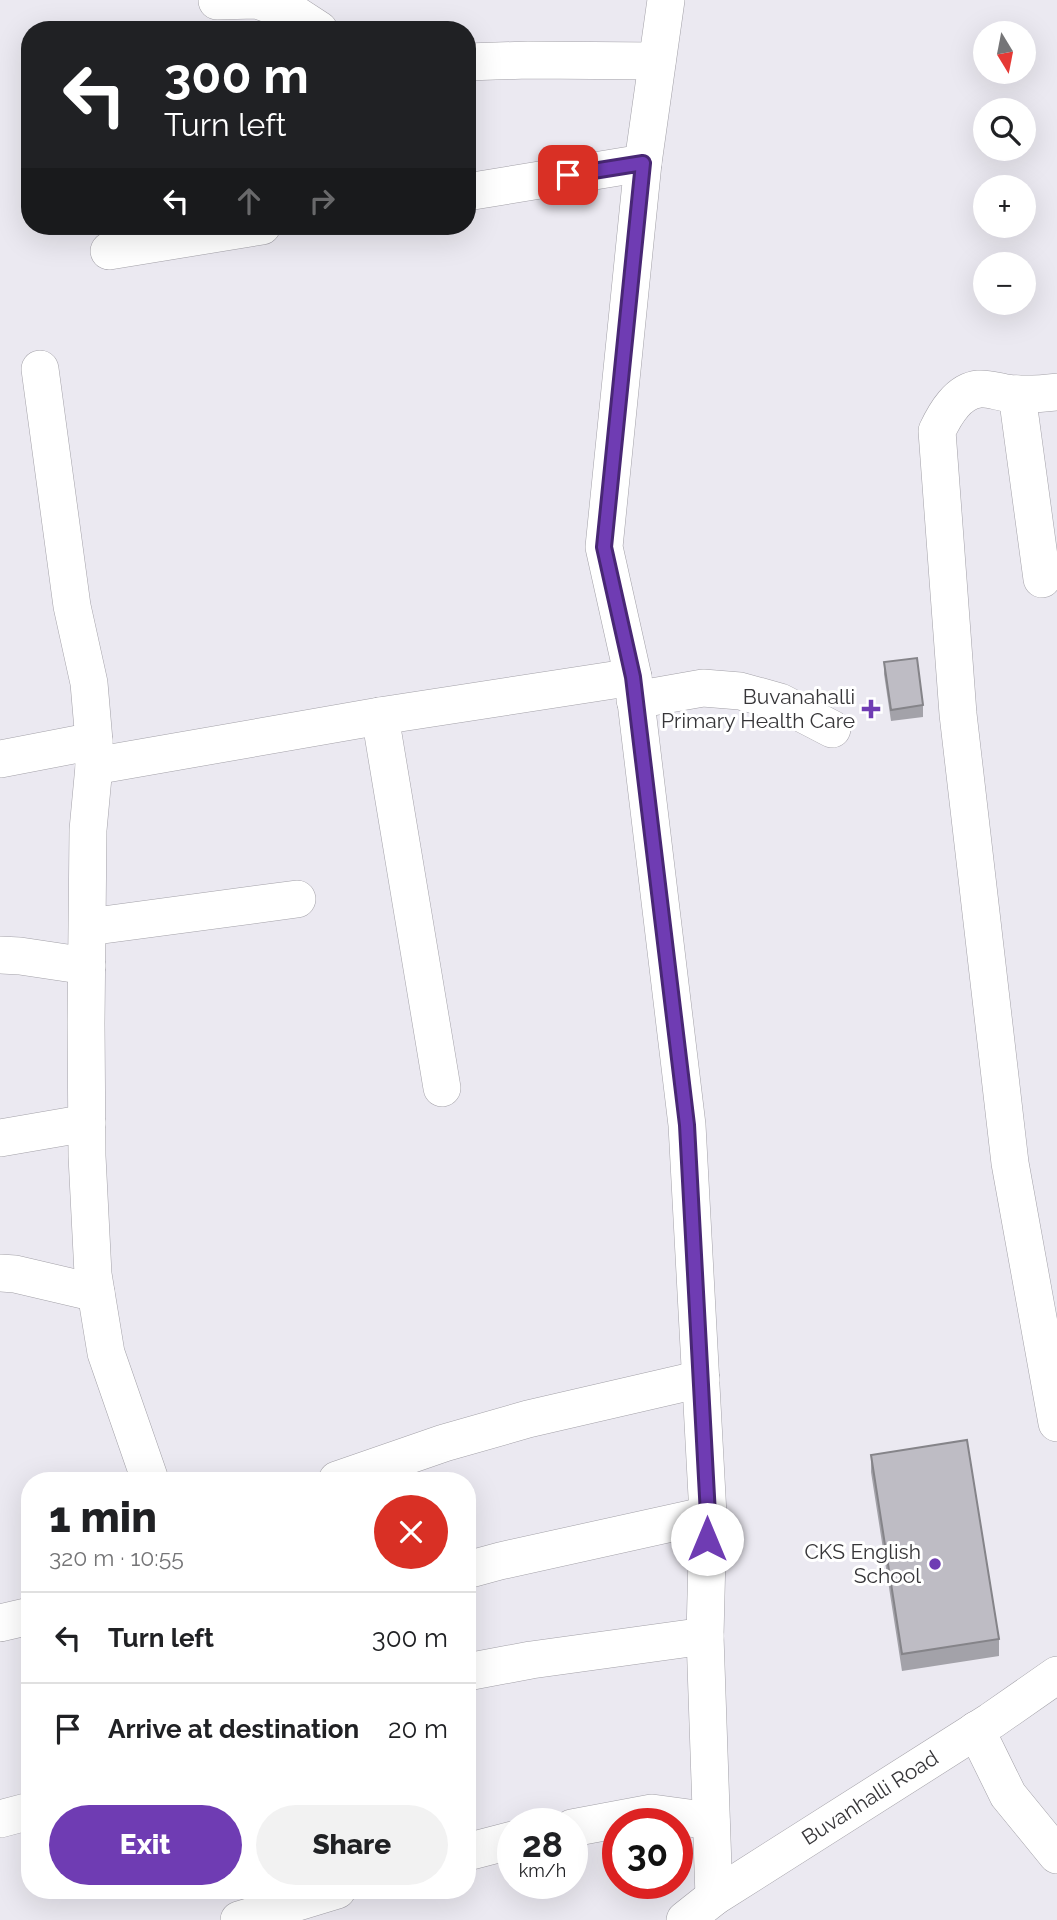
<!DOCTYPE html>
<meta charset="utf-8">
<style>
:root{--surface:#fff;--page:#f2f2f2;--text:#202124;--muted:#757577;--line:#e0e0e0;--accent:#6f3cb3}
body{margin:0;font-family:Raleway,sans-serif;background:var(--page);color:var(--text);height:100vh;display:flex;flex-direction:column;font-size:26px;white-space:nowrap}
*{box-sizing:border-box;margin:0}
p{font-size:23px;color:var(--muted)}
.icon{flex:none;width:38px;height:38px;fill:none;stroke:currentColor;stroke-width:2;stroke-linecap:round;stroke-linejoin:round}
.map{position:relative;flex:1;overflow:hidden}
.drawer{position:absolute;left:21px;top:1472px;width:455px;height:427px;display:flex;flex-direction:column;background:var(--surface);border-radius:28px;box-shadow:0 7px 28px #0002}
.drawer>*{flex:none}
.top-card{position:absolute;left:21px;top:21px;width:455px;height:214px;border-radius:28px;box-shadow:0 7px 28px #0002;background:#202124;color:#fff;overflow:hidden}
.needle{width:46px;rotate:170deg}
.fabs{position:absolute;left:973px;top:21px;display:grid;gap:14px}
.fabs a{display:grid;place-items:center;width:63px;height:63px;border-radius:50%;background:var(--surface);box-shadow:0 7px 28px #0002;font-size:35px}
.speed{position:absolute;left:497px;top:1808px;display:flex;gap:14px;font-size:35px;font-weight:700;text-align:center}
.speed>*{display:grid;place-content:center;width:91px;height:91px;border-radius:50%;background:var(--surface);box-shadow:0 7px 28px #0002;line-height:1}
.speed small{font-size:18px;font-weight:400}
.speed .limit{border:10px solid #d22;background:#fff;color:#111}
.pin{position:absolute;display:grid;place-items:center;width:60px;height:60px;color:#fff;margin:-30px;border-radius:14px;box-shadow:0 4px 10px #0006}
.me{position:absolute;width:77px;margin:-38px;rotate:0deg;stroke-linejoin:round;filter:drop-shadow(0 0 5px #0008)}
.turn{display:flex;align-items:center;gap:24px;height:147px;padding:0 28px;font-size:32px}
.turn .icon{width:91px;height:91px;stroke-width:2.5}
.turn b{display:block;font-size:49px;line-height:60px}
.lanes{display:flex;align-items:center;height:66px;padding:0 28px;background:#0003;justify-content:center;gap:35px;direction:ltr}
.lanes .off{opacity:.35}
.round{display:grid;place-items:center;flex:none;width:74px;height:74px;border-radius:37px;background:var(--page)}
.overview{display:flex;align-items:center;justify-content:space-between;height:119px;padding:0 28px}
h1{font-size:42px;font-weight:800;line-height:52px}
.action{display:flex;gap:14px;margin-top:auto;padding:14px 28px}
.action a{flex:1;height:80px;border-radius:42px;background:var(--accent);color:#fff;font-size:28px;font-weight:800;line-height:80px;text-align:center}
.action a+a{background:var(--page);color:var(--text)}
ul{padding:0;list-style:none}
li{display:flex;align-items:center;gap:21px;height:91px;padding:0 28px;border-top:2px solid var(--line)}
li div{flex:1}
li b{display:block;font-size:26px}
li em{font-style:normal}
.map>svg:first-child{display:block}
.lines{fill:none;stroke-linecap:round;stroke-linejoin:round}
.minor-casing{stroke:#a3a1a8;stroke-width:38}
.minor{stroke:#fff;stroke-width:37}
.wall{fill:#a3a2a9}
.building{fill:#bebcc4;stroke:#858489;stroke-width:2}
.route-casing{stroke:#482774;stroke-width:18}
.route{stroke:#6f3cb3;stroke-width:12}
.poi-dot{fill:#6f3cb3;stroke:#fff;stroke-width:2.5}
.labels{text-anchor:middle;stroke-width:6;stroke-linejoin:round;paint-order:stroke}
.poi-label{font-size:21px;fill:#373639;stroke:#fff;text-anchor:end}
.street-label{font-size:21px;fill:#373639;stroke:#fff}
</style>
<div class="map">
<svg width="1057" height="1920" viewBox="0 0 1057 1920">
<rect width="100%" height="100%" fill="#ebe9f1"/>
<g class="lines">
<g class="minor-casing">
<g id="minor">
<path d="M666 0 643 163 604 547 633 677 687 1125 708 1515 705 1636 714 1897"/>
<path d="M217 1 257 0 293 13 319 30"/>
<path d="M467 62 528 60 657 61"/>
<path d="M467 192 643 163"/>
<path d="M109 251 262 226"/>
<path d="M40 369 72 606 89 683 94 741V766L88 830 86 1023 87 1156 93 1274 106 1353 150 1480"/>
<path d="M1057 392C1040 394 1024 395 1007 393 998 392 988 388 979 389 958 391 945 414 937 431L958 714 1010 1163 1057 1423"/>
<path d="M1017 394 1042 579"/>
<path d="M635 700 703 688 740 691 780 702 832 729"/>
<path d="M380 716 442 1088"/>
<path d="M0 759 94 741"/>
<path d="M94 766 380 716 633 677"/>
<path d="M88 927 297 899"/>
<path d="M0 955 20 956 87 966"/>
<path d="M0 1138 87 1123"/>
<path d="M0 1273 15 1274 96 1293"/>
<path d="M337 1480 444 1443 528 1419 701 1379"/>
<path d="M467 1570 500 1561 708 1515"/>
<path d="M0 1623 30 1616"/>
<path d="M467 1672 531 1660 705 1636"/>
<path d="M976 1730 1008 1795 1057 1855"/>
<path d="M0 1819 30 1811"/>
<path d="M572 1828 652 1813 711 1821"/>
<path d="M467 1852 513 1840"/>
<path d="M239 1920 337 1890"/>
<path id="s1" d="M685 1920 714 1897 991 1721 1057 1675"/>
</g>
</g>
<use href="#minor" class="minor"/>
</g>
<g class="wall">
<path d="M884 662 923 705V717L891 721 884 674Z"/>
<path d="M871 1455 999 1639V1656L902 1671 871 1472Z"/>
</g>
<g class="building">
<path d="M917 658 923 705 891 710 884 662Z"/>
<path d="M967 1440 999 1639 902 1654 871 1455Z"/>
</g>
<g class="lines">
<g class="route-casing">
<path id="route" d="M568 175 643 163 604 547 633 677 687 1125 708 1515 707 1539"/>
</g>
<use href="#route" class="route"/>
</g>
<g class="poi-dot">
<path d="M867.5 698.5h7v7h7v7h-7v7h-7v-7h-7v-7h7z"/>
<circle cx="935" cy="1564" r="7"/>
</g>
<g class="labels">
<g class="poi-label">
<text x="855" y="704">Buvanahalli<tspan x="855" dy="24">Primary Health Care</tspan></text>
<text x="921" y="1559">CKS English<tspan x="921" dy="24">School</tspan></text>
</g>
<g class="street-label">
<text dy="7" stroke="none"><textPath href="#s1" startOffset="222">Buvanhalli Road</textPath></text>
</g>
</g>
</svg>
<div class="fabs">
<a><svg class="needle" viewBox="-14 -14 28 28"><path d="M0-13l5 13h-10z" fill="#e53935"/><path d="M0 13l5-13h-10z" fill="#757577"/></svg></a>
<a><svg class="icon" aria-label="search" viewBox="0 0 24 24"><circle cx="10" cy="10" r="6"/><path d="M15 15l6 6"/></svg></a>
<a>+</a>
<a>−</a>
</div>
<div class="speed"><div>28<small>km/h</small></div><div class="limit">30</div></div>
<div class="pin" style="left:568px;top:175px;background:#d93025"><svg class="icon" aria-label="arrive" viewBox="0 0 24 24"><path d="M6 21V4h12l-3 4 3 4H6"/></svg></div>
<svg class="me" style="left:707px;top:1539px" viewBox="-20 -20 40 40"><circle r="19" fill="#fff"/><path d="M0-13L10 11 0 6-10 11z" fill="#6f3cb3"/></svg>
<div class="top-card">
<div class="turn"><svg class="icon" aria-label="left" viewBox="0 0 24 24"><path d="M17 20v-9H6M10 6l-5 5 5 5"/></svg><div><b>300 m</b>Turn left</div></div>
<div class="lanes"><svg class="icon" aria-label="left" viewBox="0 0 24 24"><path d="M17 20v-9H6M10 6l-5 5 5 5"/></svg><svg class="icon off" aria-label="ahead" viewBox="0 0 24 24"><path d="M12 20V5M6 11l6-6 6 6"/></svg><svg class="icon off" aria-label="right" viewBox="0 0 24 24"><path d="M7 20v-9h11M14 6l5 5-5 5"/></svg></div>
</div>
<section class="drawer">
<div class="overview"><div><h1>1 min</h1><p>320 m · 10:55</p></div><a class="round" style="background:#d93025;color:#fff"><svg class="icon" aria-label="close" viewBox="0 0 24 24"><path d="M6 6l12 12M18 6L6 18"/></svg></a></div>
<ul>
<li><svg class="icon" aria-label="left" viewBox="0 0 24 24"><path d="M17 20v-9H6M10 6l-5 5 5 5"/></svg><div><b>Turn left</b></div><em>300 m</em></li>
<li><svg class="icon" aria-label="arrive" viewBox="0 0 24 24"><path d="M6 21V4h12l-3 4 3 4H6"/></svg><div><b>Arrive at destination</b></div><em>20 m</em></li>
</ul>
<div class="action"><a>Exit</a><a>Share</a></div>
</section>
</div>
